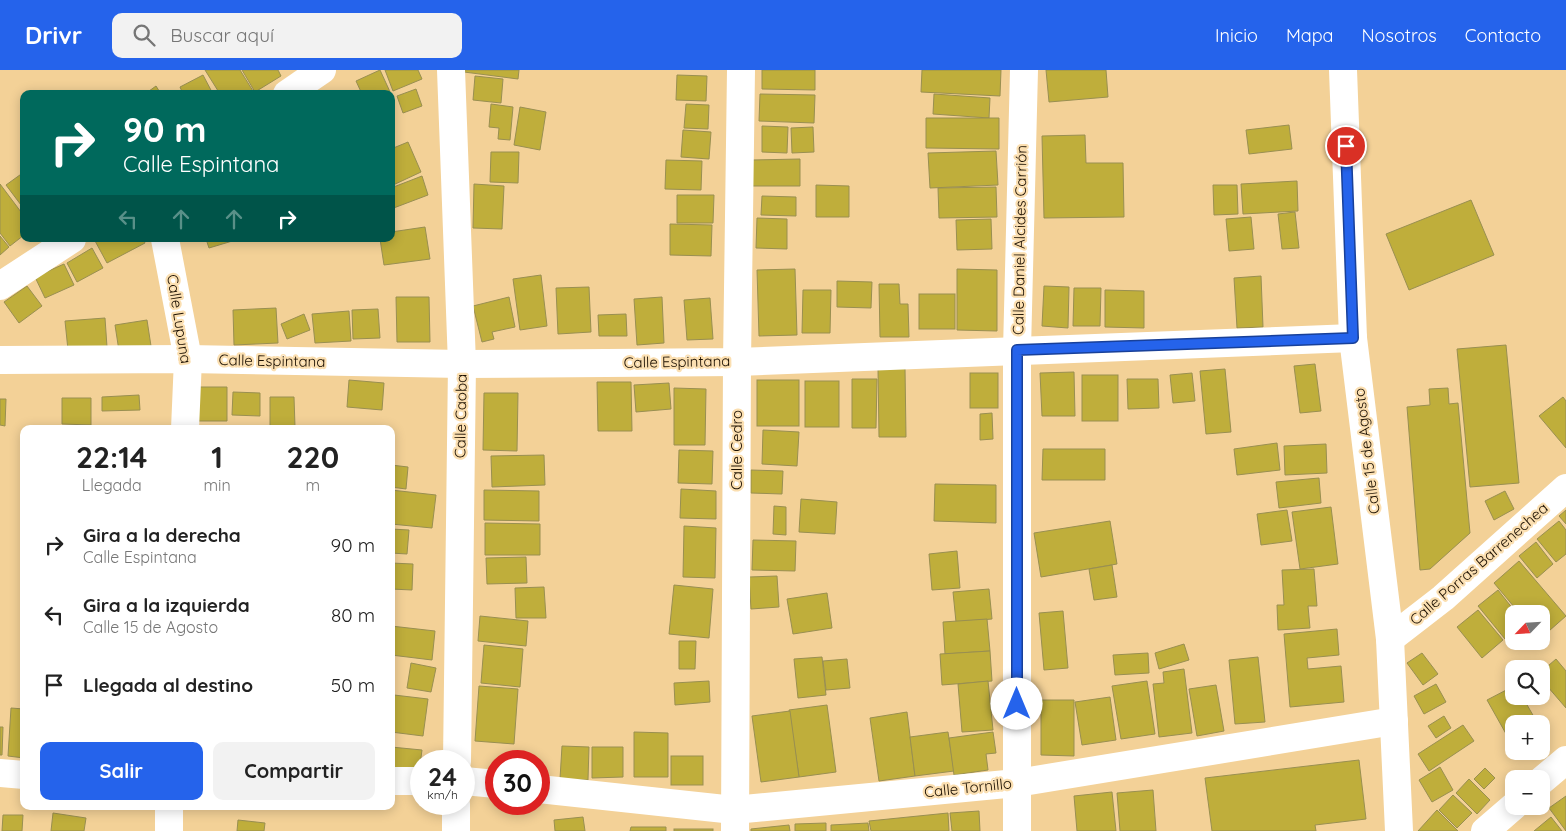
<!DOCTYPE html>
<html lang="es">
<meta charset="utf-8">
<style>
:root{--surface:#fff;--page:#f2f2f2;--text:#222;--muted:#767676;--accent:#2563eb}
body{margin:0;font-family:Quicksand,sans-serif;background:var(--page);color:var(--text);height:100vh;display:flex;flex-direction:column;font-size:19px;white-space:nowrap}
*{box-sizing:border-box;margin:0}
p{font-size:16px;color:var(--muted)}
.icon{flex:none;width:28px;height:28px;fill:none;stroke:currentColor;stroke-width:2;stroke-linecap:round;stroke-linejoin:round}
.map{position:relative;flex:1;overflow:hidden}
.details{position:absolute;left:20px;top:355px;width:375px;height:385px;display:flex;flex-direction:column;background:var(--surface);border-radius:10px;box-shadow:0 2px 12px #0003}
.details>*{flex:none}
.top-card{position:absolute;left:20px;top:20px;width:375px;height:152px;border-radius:10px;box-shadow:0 2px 12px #0003;background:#00695c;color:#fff;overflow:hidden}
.needle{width:32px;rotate:245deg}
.fabs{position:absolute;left:1505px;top:535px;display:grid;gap:10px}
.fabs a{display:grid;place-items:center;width:45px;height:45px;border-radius:10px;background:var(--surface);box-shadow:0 2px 12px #0003;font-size:25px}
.speed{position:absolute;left:410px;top:680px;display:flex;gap:10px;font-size:25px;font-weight:700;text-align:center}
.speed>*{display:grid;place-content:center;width:65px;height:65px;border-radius:50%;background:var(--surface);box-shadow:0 2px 12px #0003;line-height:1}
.speed small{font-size:12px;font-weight:400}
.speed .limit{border:8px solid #d22;background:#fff;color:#111}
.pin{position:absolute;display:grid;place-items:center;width:42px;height:42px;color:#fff;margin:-21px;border:2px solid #fff;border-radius:50%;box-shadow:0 1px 5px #0007}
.me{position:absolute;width:55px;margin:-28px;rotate:0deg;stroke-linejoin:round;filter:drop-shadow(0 0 4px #0008)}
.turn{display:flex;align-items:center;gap:18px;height:105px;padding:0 20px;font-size:22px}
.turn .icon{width:65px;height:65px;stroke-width:2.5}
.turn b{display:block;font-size:35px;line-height:42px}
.lanes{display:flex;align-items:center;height:48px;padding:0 20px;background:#0003;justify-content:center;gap:25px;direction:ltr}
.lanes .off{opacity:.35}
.eta{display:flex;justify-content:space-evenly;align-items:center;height:85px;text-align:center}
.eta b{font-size:30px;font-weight:700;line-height:35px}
.primary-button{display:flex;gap:10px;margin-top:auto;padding:10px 20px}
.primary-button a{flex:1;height:58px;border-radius:10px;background:var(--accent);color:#fff;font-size:20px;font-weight:700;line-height:58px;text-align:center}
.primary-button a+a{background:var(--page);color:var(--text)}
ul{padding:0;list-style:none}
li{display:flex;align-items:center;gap:15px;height:70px;padding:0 20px}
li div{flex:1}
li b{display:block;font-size:19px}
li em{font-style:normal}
header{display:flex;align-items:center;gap:30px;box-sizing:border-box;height:70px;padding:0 25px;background:var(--accent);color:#fff}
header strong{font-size:24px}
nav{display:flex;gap:28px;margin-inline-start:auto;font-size:18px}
.search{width:350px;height:45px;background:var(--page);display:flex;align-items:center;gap:12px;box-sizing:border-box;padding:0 18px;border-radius:10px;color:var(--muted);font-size:19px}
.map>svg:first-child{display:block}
.building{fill:#bfae3b;stroke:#998f51}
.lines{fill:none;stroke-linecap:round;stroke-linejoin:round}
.minor{stroke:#fff;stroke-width:28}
.tertiary{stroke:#fff;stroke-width:28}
.route-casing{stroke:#184099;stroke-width:12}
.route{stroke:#2563eb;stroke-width:9}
.labels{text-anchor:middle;stroke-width:4.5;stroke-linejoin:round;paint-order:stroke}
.street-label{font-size:15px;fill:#1b0f00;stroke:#fbdfb1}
</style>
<header>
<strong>Drivr</strong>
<div class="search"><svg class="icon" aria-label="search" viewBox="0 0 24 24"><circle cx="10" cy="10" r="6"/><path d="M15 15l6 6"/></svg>Buscar aquí</div>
<nav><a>Inicio</a><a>Mapa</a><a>Nosotros</a><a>Contacto</a></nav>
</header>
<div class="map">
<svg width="1566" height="761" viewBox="0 0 1566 761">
<rect width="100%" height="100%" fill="#f3d197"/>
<g class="building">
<path d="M205 0H240L253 21 248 24H220Z"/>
<path d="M242 0H278L281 6 255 22Z"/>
<path d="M380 0 391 24H362L356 11Z"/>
<path d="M385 0H418L422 9 393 21Z"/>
<path d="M464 0H519L518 9 464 2Z"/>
<path d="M762 0H815V20L762 19Z"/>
<path d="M922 0H1001L1000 26 921 22Z"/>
<path d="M1046 0H1106L1108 27 1049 32Z"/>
<path d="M203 5 213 24H183L180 17Z"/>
<path d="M677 5 707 6 706 31 676 30Z"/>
<path d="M475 6 503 9 501 33 473 30Z"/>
<path d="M156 16 161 24H145Z"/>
<path d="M416 19 422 36 403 43 397 26Z"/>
<path d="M760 24 815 25 814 53 759 51Z"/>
<path d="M934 24 990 28 989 48 933 44Z"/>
<path d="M491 34 513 37 510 70 498 69 499 58 489 57Z"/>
<path d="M686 34 709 35 708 59 684 58Z"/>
<path d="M520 37 546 42 540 80 514 75Z"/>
<path d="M926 48H999V79L926 78Z"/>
<path d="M1289 55 1292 79 1249 84 1246 60Z"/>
<path d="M762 56 788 57 787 83 762 82Z"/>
<path d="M813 57 814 82 792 83 791 58Z"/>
<path d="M683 60 711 62 709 89 681 87Z"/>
<path d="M1085 65 1086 93H1123L1124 147 1044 148 1042 66Z"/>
<path d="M408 72 421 102 391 116V79Z"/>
<path d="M996 81 998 115 930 118 928 83Z"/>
<path d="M491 82H519L518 113 490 112Z"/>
<path d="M800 89V116H752V90Z"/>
<path d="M666 90 702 91 701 120 665 119Z"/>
<path d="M24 102V139L6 115Z"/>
<path d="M422 106 428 125 391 139V118Z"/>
<path d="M1297 111 1298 141 1243 144 1241 114Z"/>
<path d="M0 114 24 146V165L10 176 0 163Z"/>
<path d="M474 114 504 116 502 159 473 158Z"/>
<path d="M816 115 849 116V147H816Z"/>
<path d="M1213 115H1237L1238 144 1214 145Z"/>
<path d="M996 117 997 147 939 148 938 118Z"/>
<path d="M677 125H714L713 153H677Z"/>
<path d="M762 126 796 127V146L761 145Z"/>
<path d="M1471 130 1494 185 1409 220 1386 164Z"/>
<path d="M1295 142 1299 178 1282 179 1278 144Z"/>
<path d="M1251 147 1254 179 1229 181 1226 149Z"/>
<path d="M757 148 787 149V179L756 178Z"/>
<path d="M991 149 992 179 957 180 956 150Z"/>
<path d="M670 154 712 155 711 186 670 185Z"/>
<path d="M425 157 430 189 384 195 380 169H391V162Z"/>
<path d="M0 166 9 177 0 185Z"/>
<path d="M94 169H143L145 173 107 193Z"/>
<path d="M206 169H239L209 178Z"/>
<path d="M92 178 103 198 77 212 67 193Z"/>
<path d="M64 194 74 215 45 228 35 207Z"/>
<path d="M795 199 797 265 759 266 757 200Z"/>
<path d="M957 199 997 200V261L957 260Z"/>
<path d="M541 205 547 256 520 260 513 209Z"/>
<path d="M1261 206 1263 257 1237 258 1234 208Z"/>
<path d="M837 211 872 212 871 238 837 237Z"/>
<path d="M879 214H899L900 234H908L909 267H880Z"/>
<path d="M27 216 42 236 19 253 4 232Z"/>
<path d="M1044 216 1069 217 1068 258 1042 256Z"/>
<path d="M589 217 591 262 558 264 556 218Z"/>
<path d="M1074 218H1101L1100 256H1073Z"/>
<path d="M803 220H831L830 263H802Z"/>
<path d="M1105 220 1144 221V258L1105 257Z"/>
<rect x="919" y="224" width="36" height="35"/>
<path d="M396 227H429L430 272H397Z"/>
<path d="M509 227 515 257 492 262 494 269 482 272 473 236Z"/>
<path d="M662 227 664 273 637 275 634 229Z"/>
<path d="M710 228 713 269 687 270 684 230Z"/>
<path d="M276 238 278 273 234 275 233 240Z"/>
<path d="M378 239 380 268 353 269 352 240Z"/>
<path d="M349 241 351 271 315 273 312 244Z"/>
<path d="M304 244 310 260 287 269 281 254Z"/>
<path d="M626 244 627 266H599L598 245Z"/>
<path d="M105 248 107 277 68 280 65 251Z"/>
<path d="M147 250 151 276 119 281 115 255Z"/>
<path d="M1506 275 1519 413 1470 417 1457 279Z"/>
<path d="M1315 294 1321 341 1300 343 1294 296Z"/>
<path d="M905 298 906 367H879L878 299Z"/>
<path d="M1225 299 1231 362 1206 364 1200 301Z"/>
<path d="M1074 302 1075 346H1042L1040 303Z"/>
<rect x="970" y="303" width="28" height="35"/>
<path d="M1192 303 1195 331 1173 333 1170 305Z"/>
<rect x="1082" y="305" width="36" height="46"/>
<path d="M852 309H877L876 358H852Z"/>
<path d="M1127 309H1158L1159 338 1128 339Z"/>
<path d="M349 310 384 313 382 340 347 337Z"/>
<rect x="757" y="310" width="42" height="46"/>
<rect x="805" y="311" width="34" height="46"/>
<path d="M597 312H631L632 361H598Z"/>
<path d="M669 313 671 339 636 342 634 315Z"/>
<path d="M191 317H227V351H192Z"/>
<path d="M674 318 706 319 705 375H674Z"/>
<path d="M1448 318 1449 334 1458 333 1470 463 1430 499 1420 500 1407 337 1430 335 1429 319Z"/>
<path d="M233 322 260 323V346L232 345Z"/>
<path d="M484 323H518L517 381 483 380Z"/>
<path d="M139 325 140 340 102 341V327Z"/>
<path d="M270 327H294L295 357H270Z"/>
<path d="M1563 327 1566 331V378L1539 346Z"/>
<path d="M62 328H91V355L62 354Z"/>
<path d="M0 329H6L5 356 0 355Z"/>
<path d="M992 343 993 369 980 370V344Z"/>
<path d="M763 360 799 362 797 396 762 394Z"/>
<path d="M1277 373 1280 400 1237 405 1234 379Z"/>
<path d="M1326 374 1327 403 1285 405 1284 376Z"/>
<path d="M1043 379H1105V410H1042Z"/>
<path d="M679 380 713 381 712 414 678 413Z"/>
<path d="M544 385 545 415 492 417 491 386Z"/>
<path d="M391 395 408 397 406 419 391 417Z"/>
<path d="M751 400 783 401 782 424 751 423Z"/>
<path d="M1319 408 1321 433 1279 438 1276 412Z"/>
<path d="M935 414 996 415V453L934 451Z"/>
<path d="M681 419 716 421V449L680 448Z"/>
<path d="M391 420 436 425 432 458 391 454Z"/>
<path d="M484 420 539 421V451L484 450Z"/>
<path d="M1505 421 1514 439 1494 450 1485 431Z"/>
<path d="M801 429 837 432 835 464 799 462Z"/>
<path d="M774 436 786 437V465L773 464Z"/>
<path d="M1331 437 1338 494 1300 499 1292 442Z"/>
<path d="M1287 440 1292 471 1261 475 1257 444Z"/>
<path d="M1566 440V454L1559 446Z"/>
<path d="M1110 451 1117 494 1041 507 1034 463Z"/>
<path d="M1559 451 1566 460V484L1556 492 1537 469Z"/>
<path d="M485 453 540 454V485H485Z"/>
<path d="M684 456 716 458 715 508 683 507Z"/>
<path d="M391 459 409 460 407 484 391 483Z"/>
<path d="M753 470 796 471 795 501 752 500Z"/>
<path d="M1536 472 1553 494 1537 508 1519 486Z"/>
<path d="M957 481 960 518 932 520 929 484Z"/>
<path d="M526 487 527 513 487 514 486 488Z"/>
<path d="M1519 491 1566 546 1541 568V544H1520L1494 513Z"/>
<path d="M391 493 413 494 412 520 391 519Z"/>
<path d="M1112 495 1117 527 1094 530 1089 499Z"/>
<path d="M1314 499 1317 536H1308L1310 558 1278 560 1277 535H1284L1282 500Z"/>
<path d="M777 506 779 537 751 539 749 507Z"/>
<path d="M674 515 713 519 709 568 669 564Z"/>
<path d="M544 517 546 548H516L515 518Z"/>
<path d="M989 519 992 549 956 552 953 522Z"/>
<path d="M1498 520 1517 544H1514V562L1505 569 1478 536Z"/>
<path d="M827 523 832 558 793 564 787 529Z"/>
<path d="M1478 540 1503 570 1482 588 1457 557Z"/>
<path d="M1063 541 1068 598 1044 600 1039 543Z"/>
<path d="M480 546 528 551 526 576 478 571Z"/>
<path d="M987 549 990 581 945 584 943 552Z"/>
<path d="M391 556 435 561 432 590 391 585Z"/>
<path d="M1337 559 1339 585 1307 588 1308 599 1341 596 1344 632 1290 637 1284 564Z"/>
<path d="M679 571H696L695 599H679Z"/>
<path d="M1184 574 1189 590 1159 599 1155 583Z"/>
<path d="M484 575 523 579 520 617 481 613Z"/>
<path d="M990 581 992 611 942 615 940 584Z"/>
<path d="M1148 583 1149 603 1115 605 1113 585Z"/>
<path d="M1422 583 1438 604 1423 615 1407 593Z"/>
<path d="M822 587 826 625 798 628 794 589Z"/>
<path d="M1258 587 1265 652 1235 654 1229 590Z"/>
<path d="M847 589 850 618 826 620 823 591Z"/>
<path d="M1556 589 1566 601V638L1541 609V602Z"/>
<path d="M411 593 436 598 431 622 407 618Z"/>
<path d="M1184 599 1192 663 1159 667 1153 614 1164 613 1163 602Z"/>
<path d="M709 611 710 632 675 635 674 613Z"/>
<path d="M988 611 993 660 962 662 958 614Z"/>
<path d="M1147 611 1155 664 1121 669 1112 616Z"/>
<path d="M1436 614 1446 632 1424 644 1414 626Z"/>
<path d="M1216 615 1224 661 1197 666 1189 619Z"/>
<path d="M479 616 518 619 514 674 475 671Z"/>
<path d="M1514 616V626H1522L1538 654H1514V678L1487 630Z"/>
<path d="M394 625 428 629 423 666 391 662Z"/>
<path d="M1110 627 1116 670 1082 675 1075 632Z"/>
<path d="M1041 630H1074V686L1041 685Z"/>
<path d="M827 635 836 702 799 707 789 640Z"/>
<path d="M11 638 24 639V688L8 686Z"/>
<path d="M790 641 799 707 761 712 752 646Z"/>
<path d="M907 642 915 706 879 711 870 648Z"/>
<path d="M1444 646 1451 658 1436 668 1428 656Z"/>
<path d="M1463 655 1474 671 1429 701 1418 684Z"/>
<path d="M0 657H3L2 685H0Z"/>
<path d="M1541 660 1546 670 1541 672Z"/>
<path d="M634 662 668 663V707H634Z"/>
<path d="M948 662 954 701 915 706 910 667Z"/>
<path d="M993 662 996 683 986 684 988 700 954 705 949 668Z"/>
<path d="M562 676 589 677 588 710 560 709Z"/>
<path d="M391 677 422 680 419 703 391 701Z"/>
<path d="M592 677H623V707L592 708Z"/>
<rect x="671" y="686" width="32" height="29"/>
<path d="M1359 690 1366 749 1315 755 1316 761H1212L1205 708Z"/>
<path d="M1440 697 1453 720 1432 732 1419 710Z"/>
<path d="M1485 698 1495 708 1484 719 1474 709Z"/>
<path d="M1469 709 1490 730 1477 744 1456 723Z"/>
<path d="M1153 720 1156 761H1120L1117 723Z"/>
<path d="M1112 722 1116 761H1077L1074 726Z"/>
<path d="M1453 725 1472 743 1457 758 1439 740Z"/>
<path d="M1566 726V761L1549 738Z"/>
<path d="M1437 740 1458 761H1418Z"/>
<path d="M979 741 980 761H952L950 743Z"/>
<path d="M53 743 86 748 84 761H51Z"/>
<path d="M948 743 949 761H871L869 751Z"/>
<path d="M3 745H23L22 761H2Z"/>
<path d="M583 747 585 761H555L554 750Z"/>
<path d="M1551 747 1562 761H1534Z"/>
<path d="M238 750 265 753 264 761H237Z"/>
<path d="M826 753V761H795V754Z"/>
<path d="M868 753 869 761H831V755Z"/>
<path d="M789 755 790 761H751V759Z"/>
<path d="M631 757H666V761H630Z"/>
<rect x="674" y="759" width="39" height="2"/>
</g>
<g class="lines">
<g class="minor">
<path d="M451 0 462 294 457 691"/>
<path d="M287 24 322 0"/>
<path d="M165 169 188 289 185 359"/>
<path d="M0 216 72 169"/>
<path d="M0 290 188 289 462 294 737 292 1353 268"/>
<path d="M1390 569 1443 528 1566 418"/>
<path d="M0 703 24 705"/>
<path d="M391 711H421"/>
<path d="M464 711 496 714"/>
<path d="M1541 711 1566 690"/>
<path d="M539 719 734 740 1017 713 1394 651"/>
<path d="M169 736V761"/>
<path d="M456 761V734"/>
<path d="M735 761 737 292 741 0"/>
<path d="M1017 761V280L1024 0"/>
<path d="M1485 761 1514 736"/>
</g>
<path class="tertiary" d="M1343 0 1353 268 1390 569 1399 761"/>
</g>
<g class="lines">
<g class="route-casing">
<path id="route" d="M1017 634V280L1353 268 1346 76"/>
</g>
<use href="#route" class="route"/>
</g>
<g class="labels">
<g class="street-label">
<text transform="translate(1020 170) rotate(-89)" y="5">Calle Daniel Alcides Carrión</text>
<text transform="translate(179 249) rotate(81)" y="5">Calle Lupuna</text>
<text transform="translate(272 291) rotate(1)" y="5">Calle Espintana</text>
<text transform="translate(677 292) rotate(-1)" y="5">Calle Espintana</text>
<text transform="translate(461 346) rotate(-89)" y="5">Calle Caoba</text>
<text transform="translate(737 380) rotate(-90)" y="5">Calle Cedro</text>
<text transform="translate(1367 381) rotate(-97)" y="5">Calle 15 de Agosto</text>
<text transform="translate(1479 494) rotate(-41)" y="5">Calle Porras Barrenechea</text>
<text transform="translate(968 718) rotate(-6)" y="5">Calle Tornillo</text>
</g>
</g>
</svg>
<div class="fabs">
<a><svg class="needle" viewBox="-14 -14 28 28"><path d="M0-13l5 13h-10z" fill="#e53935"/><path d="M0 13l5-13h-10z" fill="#767676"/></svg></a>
<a><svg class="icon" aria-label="search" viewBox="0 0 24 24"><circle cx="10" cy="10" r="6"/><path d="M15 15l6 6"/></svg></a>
<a>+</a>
<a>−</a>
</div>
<div class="speed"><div>24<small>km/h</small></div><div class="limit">30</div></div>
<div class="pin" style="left:1346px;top:76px;background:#d93025"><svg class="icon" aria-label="arrive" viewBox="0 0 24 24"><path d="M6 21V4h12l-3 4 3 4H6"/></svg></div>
<svg class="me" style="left:1017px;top:634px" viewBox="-20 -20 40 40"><circle r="19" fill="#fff"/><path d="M0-13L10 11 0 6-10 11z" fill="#2563eb"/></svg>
<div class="top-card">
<div class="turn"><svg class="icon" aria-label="right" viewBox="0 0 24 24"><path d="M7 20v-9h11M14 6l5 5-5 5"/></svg><div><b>90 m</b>Calle Espintana</div></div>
<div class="lanes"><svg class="icon off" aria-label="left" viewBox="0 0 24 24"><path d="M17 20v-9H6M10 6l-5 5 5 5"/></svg><svg class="icon off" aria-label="ahead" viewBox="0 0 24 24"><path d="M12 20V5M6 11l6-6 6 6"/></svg><svg class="icon off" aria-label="ahead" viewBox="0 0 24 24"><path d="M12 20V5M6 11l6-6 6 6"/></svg><svg class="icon" aria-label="right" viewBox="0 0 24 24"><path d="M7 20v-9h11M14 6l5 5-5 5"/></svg></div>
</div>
<section class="details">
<div class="eta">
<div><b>22:14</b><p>Llegada</p></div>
<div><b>1</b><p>min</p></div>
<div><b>220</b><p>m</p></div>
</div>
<ul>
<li><svg class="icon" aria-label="right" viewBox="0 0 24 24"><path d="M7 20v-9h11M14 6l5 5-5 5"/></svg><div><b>Gira a la derecha</b><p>Calle Espintana</p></div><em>90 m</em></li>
<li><svg class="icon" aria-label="left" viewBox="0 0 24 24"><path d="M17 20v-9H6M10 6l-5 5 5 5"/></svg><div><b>Gira a la izquierda</b><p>Calle 15 de Agosto</p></div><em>80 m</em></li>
<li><svg class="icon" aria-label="arrive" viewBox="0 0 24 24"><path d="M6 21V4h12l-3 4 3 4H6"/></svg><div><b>Llegada al destino</b></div><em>50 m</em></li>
</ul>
<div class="primary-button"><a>Salir</a><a>Compartir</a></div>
</section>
</div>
